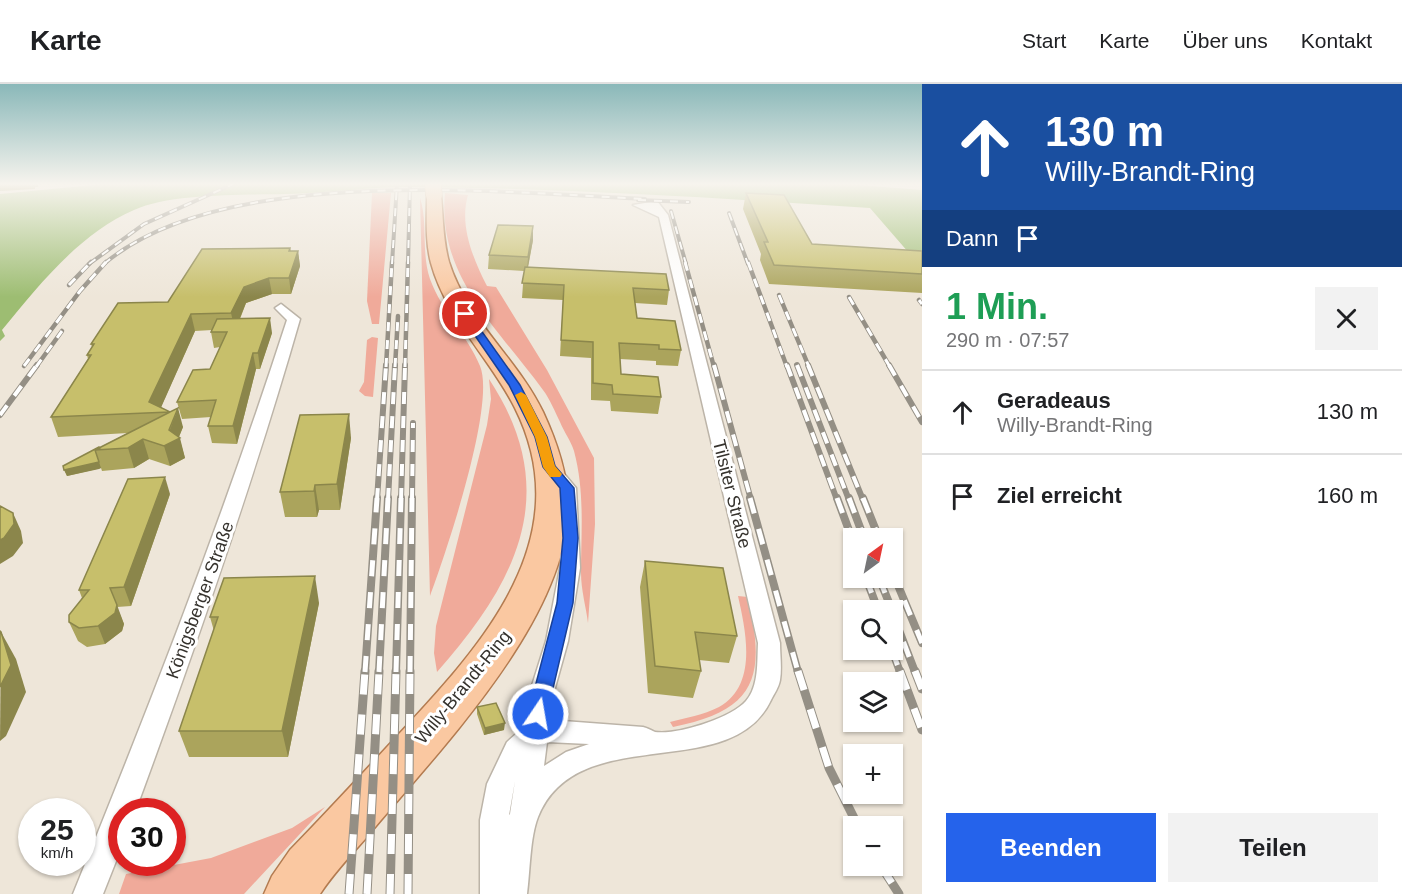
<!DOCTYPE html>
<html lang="de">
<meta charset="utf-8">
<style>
:root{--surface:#fff;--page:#f2f2f2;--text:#202124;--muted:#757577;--line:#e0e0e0;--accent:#2563eb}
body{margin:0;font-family:Helvetica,sans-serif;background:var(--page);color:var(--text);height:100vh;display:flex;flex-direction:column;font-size:22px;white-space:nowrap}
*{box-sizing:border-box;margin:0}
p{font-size:20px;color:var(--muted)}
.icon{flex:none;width:33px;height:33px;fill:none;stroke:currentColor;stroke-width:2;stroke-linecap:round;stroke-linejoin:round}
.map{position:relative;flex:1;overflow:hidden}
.sheet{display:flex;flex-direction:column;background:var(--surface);width:480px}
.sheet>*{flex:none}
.hud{background:#1a4fa0;color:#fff;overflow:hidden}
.needle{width:39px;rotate:33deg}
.buttons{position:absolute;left:843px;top:444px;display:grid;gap:12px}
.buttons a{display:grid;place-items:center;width:60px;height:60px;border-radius:0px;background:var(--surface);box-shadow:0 2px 4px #0004;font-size:30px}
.speed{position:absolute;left:18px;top:714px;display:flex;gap:12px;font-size:30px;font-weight:700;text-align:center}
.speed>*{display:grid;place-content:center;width:78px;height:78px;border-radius:50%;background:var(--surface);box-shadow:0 2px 4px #0004;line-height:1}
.speed small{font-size:15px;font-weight:400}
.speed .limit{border:9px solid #d22;background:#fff;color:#111}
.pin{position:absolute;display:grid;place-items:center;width:51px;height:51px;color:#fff;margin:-26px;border:3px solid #fff;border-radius:50%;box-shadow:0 2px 6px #0007}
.me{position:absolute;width:66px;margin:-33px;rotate:12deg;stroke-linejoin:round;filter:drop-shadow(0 0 4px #0008)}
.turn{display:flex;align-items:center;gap:21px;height:126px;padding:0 24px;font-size:27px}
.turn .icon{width:78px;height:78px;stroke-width:2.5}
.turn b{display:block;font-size:42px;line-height:51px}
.then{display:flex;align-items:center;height:57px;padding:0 24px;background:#0003;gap:12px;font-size:22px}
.round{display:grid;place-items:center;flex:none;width:63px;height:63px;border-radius:0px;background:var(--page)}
.headline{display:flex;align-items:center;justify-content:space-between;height:102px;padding:0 24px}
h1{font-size:36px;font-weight:800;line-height:45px;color:#1e9e55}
.button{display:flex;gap:12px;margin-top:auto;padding:12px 24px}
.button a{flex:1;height:69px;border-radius:0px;background:var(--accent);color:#fff;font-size:24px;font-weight:800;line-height:69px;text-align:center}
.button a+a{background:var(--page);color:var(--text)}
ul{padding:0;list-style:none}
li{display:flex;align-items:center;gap:18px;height:84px;padding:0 24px;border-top:2px solid var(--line)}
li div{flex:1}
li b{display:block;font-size:22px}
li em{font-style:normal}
header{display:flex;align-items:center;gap:36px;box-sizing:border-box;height:84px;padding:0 30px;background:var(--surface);border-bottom:2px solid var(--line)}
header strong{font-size:28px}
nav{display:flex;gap:33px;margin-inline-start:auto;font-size:21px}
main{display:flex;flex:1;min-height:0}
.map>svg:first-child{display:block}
.green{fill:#f0aa9a}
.water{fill:#9dbd72}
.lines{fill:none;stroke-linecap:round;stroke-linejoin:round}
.street-casing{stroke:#bcb4a8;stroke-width:3}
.primary-casing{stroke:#b37b50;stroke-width:3}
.street{fill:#fff;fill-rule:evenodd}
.primary{fill:#fac8a1;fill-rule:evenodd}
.rail-far4-casing{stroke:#948f85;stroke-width:4}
.rail-far3-casing{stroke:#948f85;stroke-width:4.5}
.rail-far2-casing{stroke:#948f85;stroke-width:6}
.rail-far1-casing{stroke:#948f85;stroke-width:8}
.rail-casing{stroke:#948f85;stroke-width:9}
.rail-far4{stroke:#fff;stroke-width:2;stroke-dasharray:8;stroke-linecap:butt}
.rail-far3{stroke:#fff;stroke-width:3;stroke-dasharray:9;stroke-linecap:butt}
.rail-far2{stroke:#fff;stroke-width:4;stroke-dasharray:12;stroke-linecap:butt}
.rail-far1{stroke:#fff;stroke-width:5;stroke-dasharray:16;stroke-linecap:butt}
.rail{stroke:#fff;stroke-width:7;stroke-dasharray:20;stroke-linecap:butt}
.primary-bridge-casing{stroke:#b37b50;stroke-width:17;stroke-linecap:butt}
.primary-bridge{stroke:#fac8a1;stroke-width:16}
.wall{fill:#aba45c}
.shaded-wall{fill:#8b864b}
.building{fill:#c7bf6b;stroke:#8b864b;stroke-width:1.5}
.route{fill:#2563eb;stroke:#184099;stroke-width:1.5}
.slow{fill:#f59e0b}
.labels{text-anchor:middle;stroke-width:6;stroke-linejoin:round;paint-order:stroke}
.street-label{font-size:18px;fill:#35322d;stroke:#fff}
</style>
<header>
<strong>Karte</strong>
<nav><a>Start</a><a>Karte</a><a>Über uns</a><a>Kontakt</a></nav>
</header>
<main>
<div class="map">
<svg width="922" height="810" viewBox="0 0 922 810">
<rect width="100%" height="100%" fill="#eee6d9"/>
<g class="green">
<path d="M372 109H391L379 240H372L367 217Z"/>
<path d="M445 109 468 111C459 141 473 175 487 202L496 203 547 286 594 374 595 440 588 539C586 523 581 506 581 489 581 448 585 408 574 367 571 357 564 348 560 338 555 328 550 315 543 306 498 244 437 192 445 109Z"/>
<path d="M420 114C428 137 421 169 430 195 442 228 468 252 480 282 496 320 446 469 430 512Z"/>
<path d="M372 253 378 254 373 313 365 312 359 307 364 298 367 256Z"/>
<path d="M489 295C563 407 518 497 437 588L434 569 436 542 487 341 491 315Z"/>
<path d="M738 512 748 513C766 593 757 626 673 643L670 638C686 634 703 631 719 623 758 601 746 548 738 512Z"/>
<path d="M325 723 244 810H119L126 790 211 774 292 744Z"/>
</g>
<path class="water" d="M103 100H847L922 106V184L870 124C717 114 563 104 409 103 368 103 327 109 285 110 244 111 170 109 134 126 79 150 39 201 2 246L5 252 0 257V110Z"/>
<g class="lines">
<g class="street-casing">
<g id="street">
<path d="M657 117 668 131 780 559C780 571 782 584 780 596 779 603 774 610 771 616 731 702 577 635 538 733 530 753 530 788 527 810H480V736L487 700 507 658 524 643 529 611 546 557 560 484 558 405 541 384 544 380H556L576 404 580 484 568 557 553 611 550 636 643 643C647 644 653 647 655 648 678 651 731 634 746 617 759 602 757 578 758 559L659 133 633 121ZM547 658 589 660 566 668 544 682ZM515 697 510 730 509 731Z"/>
<path d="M281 220 300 235C252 402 195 565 135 728H122V762L103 810H73C150 621 224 431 287 236L275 224Z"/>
</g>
</g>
<g class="primary-casing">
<path id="primary" d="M434 107 441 111C443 133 443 157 449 178 467 236 517 274 543 328 556 356 567 387 568 419 570 535 436 669 366 754 350 772 333 790 320 810H264L272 792 290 766C327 728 363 689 399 650 483 560 580 454 515 324 490 274 446 234 431 179 425 157 427 133 427 111Z"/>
</g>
<use href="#street" class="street"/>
<use href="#primary" class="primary"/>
<g class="rail-far4-casing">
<g id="rail-far4">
<path d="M638 116 689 118"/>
<path d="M671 127 686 180"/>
<path d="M729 129 748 180"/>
<path d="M89 180 144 140 233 100"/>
<path d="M104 180C221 80 498 108 645 115"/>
<path d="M392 180 397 100"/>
<path d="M408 180 410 100"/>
</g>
</g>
<g class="rail-far3-casing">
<g id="rail-far3">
<path d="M685 178 714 283"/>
<path d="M748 178 787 283"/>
<path d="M69 201 91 178"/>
<path d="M779 211 809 283"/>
<path d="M849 213 890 283"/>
<path d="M919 216 922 220"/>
<path d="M24 282 80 207 106 178"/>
<path d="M36 283 62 247"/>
<path d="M386 283 392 178"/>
<path d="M395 283 398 232"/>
<path d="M405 283 408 178"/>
</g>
</g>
<g class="rail-far2-casing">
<g id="rail-far2">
<path d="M714 281 751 416"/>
<path d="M787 281 837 416"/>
<path d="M797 281 849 416"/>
<path d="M808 281 863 416"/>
<path d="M889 281 922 338"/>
<path d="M0 331 37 281"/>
<path d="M377 416 386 281"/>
<path d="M388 416 395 281"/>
<path d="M401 416 405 281"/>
<path d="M412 416 413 339"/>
</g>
</g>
<g class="rail-far1-casing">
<g id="rail-far1">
<path d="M750 414 798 588"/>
<path d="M837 414 854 460"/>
<path d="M849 414 864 454"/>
<path d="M863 414 879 454"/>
<path d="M892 487 922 559"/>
<path d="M866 494 878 526"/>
<path d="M879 494 892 526"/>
<path d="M892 528 915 588"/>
<path d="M892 566 900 588"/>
<path d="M365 588 377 414"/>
<path d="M379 588 388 414"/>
<path d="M396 588 401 414"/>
<path d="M410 588 412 414"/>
</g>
</g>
<g class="rail-casing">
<g id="rail">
<path d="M798 587 829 684 858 742"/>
<path d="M900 587 922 646"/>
<path d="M915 587 922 605"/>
<path d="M881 782 899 810"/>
<path d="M349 810 365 587"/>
<path d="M367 810 379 587"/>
<path d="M390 810 396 587"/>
<path d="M408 810 410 587"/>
</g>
</g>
<use href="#rail-far4" class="rail-far4"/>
<use href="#rail-far3" class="rail-far3"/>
<use href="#rail-far2" class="rail-far2"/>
<use href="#rail-far1" class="rail-far1"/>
<use href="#rail" class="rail"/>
<g class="primary-bridge-casing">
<path id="primary-bridge" d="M433 100 434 111"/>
</g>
<use href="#primary-bridge" class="primary-bridge"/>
</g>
<g class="wall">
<path d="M746 109 812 160 922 167V209L769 200 760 176 761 170 743 125Z"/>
<path d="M533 156 528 184 669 206 667 221 635 219 637 234 681 266 678 282 656 281V277L620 275 621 290 661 313 658 330 611 327 610 317 591 316V274L560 272 563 216 522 214 524 187 488 185 489 171Z"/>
<path d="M290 164 291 167H298L300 182 291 210H272L246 219 240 235 272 249 260 285H256L237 360 212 359 208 342 211 333 182 335 177 318 210 285 220 263 214 264 211 248 212 246 195 247 161 323 170 328 183 343 179 353 185 374 170 382 149 375 134 384 102 387 101 384 67 392 63 382 128 349 58 353 51 333 88 275 87 271 92 263 91 260 168 218Z"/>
<path d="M351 354 340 426H319L317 433H285L280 408Z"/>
<path d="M170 410 131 522 117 523 124 540 122 547 105 560 87 563 78 557 69 538 82 514 79 506Z"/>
<path d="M645 477 737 552 729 579 699 576 701 587 693 614 648 609 640 503Z"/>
<path d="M319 519 288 673H189L179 647 214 547 210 533Z"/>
<path d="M477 623 504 646 484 651 477 630Z"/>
<path d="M32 740V766H28L24 760Z"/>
</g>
<g class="shaded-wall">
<path d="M0 100H38V103H35V105L0 107Z"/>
<path d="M533 142V156L527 187 528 173Z"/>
<path d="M298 167 300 182 291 210 289 194Z"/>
<path d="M269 194 272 210 246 219 235 246 231 229 244 203Z"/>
<path d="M191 230 195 247 159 328 149 318Z"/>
<path d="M270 234 272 249 260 285 258 269Z"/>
<path d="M253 269 256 285 237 360 233 342Z"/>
<path d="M178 324 183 343 178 355 180 354 185 374 170 382 164 362Z"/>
<path d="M349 330 351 354 340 426 337 400Z"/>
<path d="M143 355 149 375 134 384 128 364Z"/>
<path d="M99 378 101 384 99 385 67 392 64 386Z"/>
<path d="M165 393 170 410 131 522 124 503Z"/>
<path d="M315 401 319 426 317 433 314 407Z"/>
<path d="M13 429 21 447 23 459 13 472 0 480V456Z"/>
<path d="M315 492 319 519 288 673 282 647Z"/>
<path d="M117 521 124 540 122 547 105 560 98 542Z"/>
<path d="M1 548 16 575 26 608 6 652 0 657Z"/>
<path d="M505 639 504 646 484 651 485 644Z"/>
</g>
<g class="building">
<path d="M746 109 784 111 812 160 922 167V190L774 181 764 158H768Z"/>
<path d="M498 141 533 142 528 173 489 171Z"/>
<path d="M290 164 289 167H298L289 194H269L244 203 231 229 191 230 149 318 170 328 178 324 169 346 180 354 164 362 143 355 128 364 95 366 170 328 51 333 91 271H87L94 260H91L118 219 168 218 202 165Z"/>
<path d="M525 183 666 190 669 206 633 204 637 234 675 237 681 266 659 265V261L619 259 621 290 658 293 661 313 613 310 612 301 593 299V258L561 256 564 201 522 199Z"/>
<path d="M270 234 258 269H253L233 342H208L216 316 177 318 193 286 210 285 227 248H211L217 235Z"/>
<path d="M349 330 337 400 315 401 314 407 280 408 300 331Z"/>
<path d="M99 363 100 364 95 366 99 378 64 386 63 382Z"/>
<path d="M165 393 124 503 110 504 117 521 115 529 98 542 79 544 69 538V531L89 506H79L128 395Z"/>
<path d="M0 422 13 429 14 440 4 454 0 456Z"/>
<path d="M645 477 723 484 737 552 695 548 701 587 655 582Z"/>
<path d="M315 492 282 647H179L218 533H210L224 494Z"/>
<path d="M0 547 1 548 11 581 0 603Z"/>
<path d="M496 619 505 639 485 644 477 623Z"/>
<path d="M32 740V759L24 760Z"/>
</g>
<linearGradient id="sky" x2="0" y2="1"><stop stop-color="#8ab8b9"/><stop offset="0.47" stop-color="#f7f4ee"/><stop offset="1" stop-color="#f7f4ee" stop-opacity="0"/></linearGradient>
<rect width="922" height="213" fill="url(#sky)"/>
<path class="route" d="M461 228H468L520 301 547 353 555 382 574 404 578 454 573 519 547 630 544 636 538 638 531 636 528 630 557 519 563 454 560 404 543 383 535 353 509 301 460 230Z"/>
<path class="slow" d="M521 308 526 311 547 353 555 382 562 390 560 393H550L543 383 535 353 515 311Z"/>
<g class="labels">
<g class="street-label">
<text transform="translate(732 410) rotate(76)" y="6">Tilsiter Straße</text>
<text transform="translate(200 516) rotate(-70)" y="6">Königsberger Straße</text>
<text transform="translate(463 603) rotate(-51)" y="6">Willy-Brandt-Ring</text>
</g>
</g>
</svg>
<div class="buttons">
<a><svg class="needle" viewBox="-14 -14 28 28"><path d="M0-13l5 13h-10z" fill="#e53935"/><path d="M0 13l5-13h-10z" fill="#757577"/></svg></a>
<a><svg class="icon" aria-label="search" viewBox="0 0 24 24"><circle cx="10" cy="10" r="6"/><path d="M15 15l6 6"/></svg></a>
<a><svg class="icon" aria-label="layers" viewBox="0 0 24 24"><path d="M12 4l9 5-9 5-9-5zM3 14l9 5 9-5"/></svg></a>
<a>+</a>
<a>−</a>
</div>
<div class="speed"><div>25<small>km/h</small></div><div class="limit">30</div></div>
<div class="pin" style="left:465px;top:230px;background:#d93025"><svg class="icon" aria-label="arrive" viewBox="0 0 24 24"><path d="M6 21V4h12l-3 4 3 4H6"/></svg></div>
<svg class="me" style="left:538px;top:630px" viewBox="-20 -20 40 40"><circle r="17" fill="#2563eb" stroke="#fff" stroke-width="3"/><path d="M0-11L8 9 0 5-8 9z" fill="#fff"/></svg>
</div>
<section class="sheet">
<div class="hud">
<div class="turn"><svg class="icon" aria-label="ahead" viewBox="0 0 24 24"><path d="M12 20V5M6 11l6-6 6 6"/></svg><div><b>130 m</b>Willy-Brandt-Ring</div></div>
<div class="then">Dann<svg class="icon" aria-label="arrive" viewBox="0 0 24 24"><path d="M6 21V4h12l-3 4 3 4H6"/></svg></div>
</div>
<div class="headline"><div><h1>1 Min.</h1><p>290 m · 07:57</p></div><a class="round"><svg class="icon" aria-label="close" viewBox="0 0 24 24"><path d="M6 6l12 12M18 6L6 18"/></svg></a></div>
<ul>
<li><svg class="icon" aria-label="ahead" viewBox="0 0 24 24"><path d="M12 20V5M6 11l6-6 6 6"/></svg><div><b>Geradeaus</b><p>Willy-Brandt-Ring</p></div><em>130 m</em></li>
<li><svg class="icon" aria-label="arrive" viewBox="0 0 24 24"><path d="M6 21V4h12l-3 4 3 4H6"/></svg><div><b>Ziel erreicht</b></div><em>160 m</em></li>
</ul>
<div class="button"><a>Beenden</a><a>Teilen</a></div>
</section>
</main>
